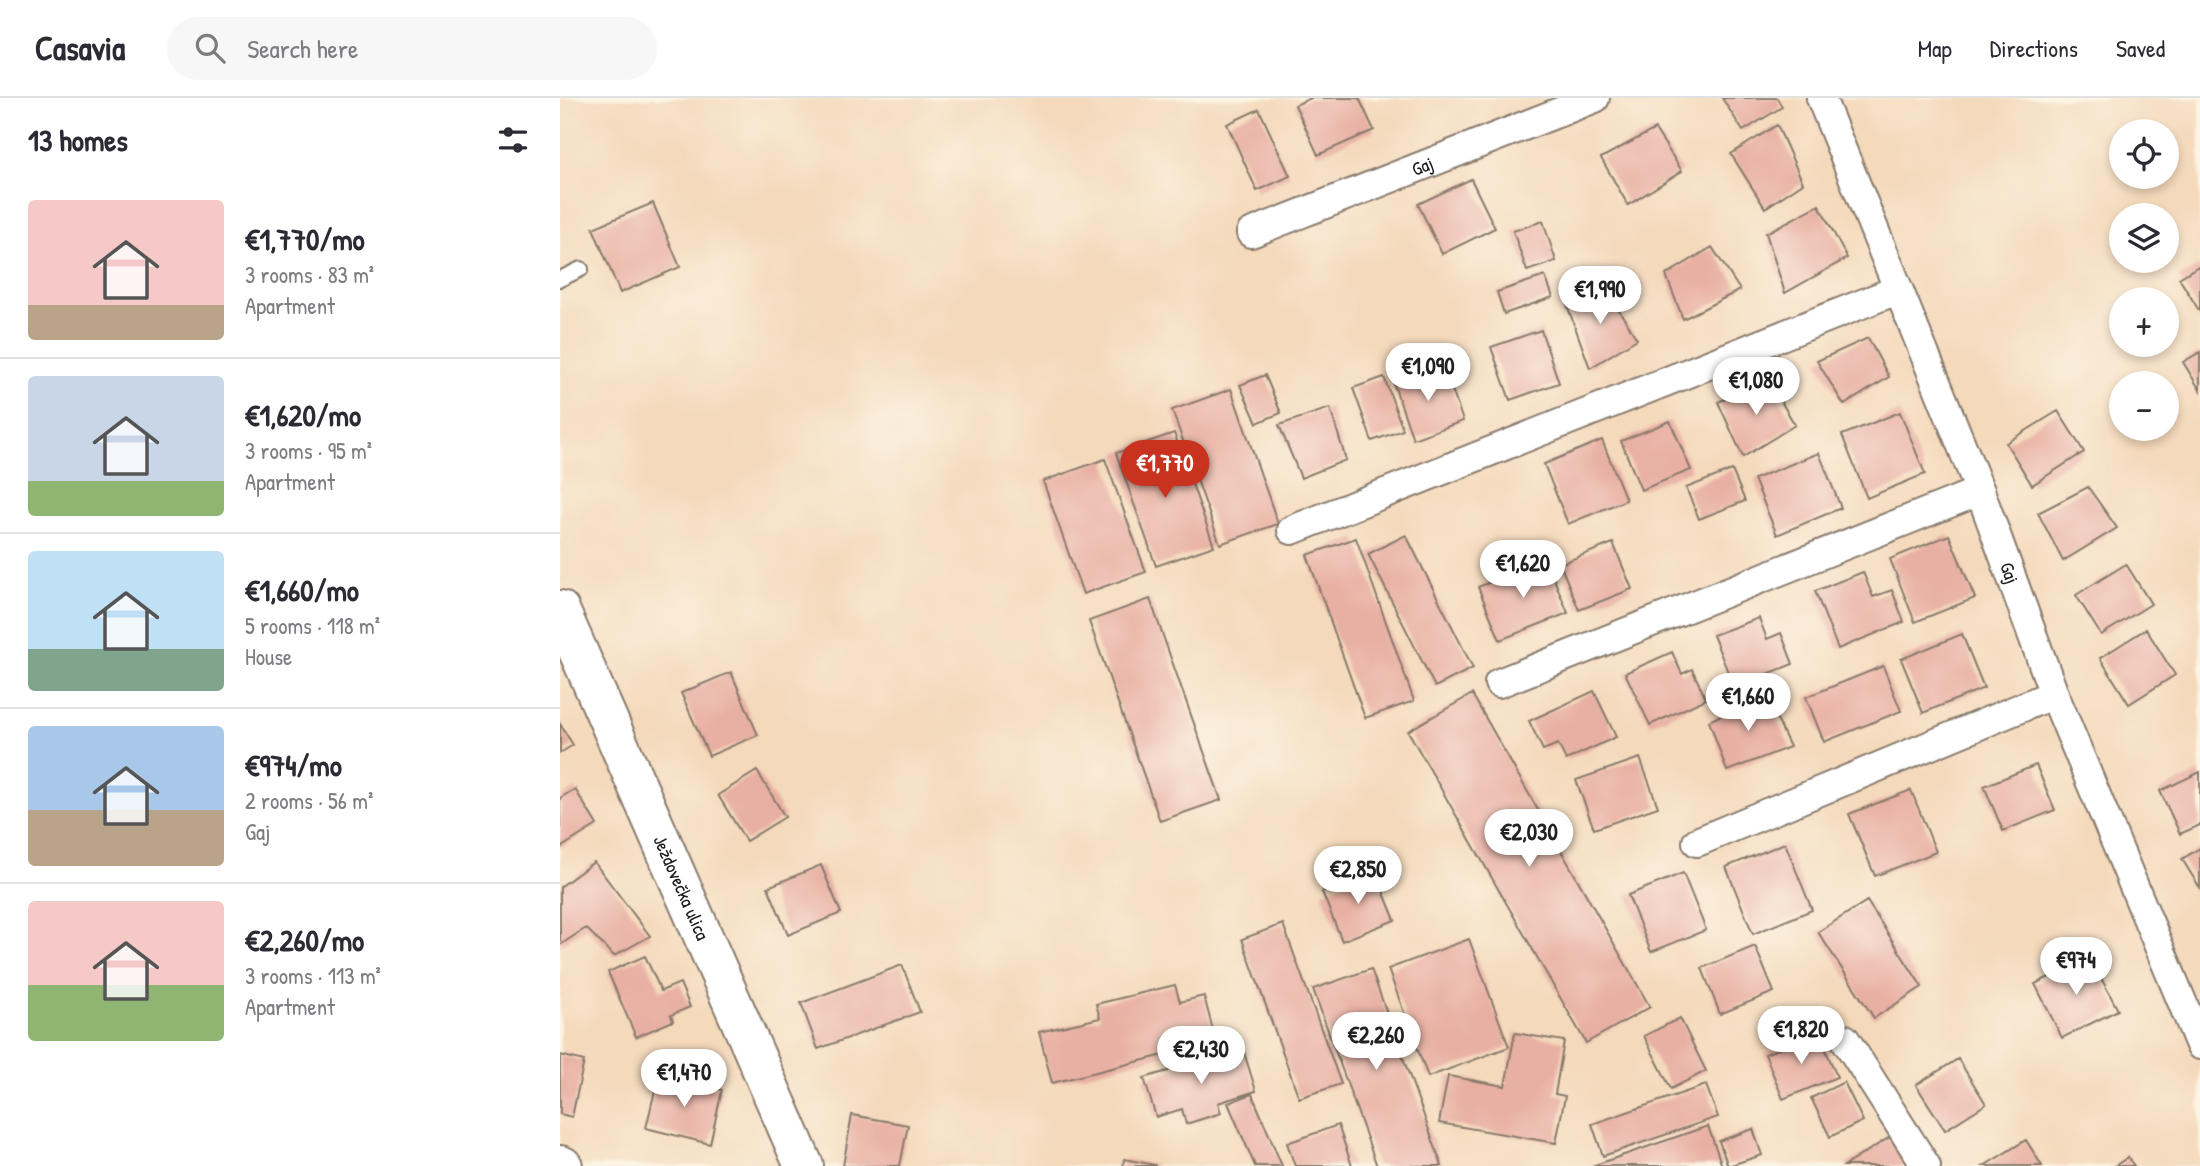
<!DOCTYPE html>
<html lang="en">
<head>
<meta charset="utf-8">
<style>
	body { margin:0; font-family:"Patrick Hand",sans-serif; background:#f7f7f7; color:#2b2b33; height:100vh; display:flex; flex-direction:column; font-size:26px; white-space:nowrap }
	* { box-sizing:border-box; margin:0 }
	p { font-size:23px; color:#7c7c81 }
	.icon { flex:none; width:38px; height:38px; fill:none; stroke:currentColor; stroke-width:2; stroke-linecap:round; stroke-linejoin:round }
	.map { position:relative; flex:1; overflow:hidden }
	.side { display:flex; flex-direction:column; background:#fff; width:560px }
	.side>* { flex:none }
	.buttons { position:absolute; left:1549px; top:21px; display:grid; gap:14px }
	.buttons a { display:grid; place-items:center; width:70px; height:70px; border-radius:50%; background:#fff; box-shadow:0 4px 10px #0003; font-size:35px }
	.price { position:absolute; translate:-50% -60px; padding:0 16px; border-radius:24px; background:#fff; color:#222; font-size:23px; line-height:46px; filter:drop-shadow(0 2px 4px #0008) }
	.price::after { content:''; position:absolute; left:50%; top:42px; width:21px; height:16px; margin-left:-10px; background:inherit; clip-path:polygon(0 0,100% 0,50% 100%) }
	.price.current { background:#c8321e; color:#fff }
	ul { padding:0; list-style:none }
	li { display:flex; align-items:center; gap:21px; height:175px; padding:0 28px }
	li+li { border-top:2px solid #e1e1e2 }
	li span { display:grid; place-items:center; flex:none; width:196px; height:140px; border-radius:7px; color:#555 }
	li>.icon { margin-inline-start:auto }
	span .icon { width:84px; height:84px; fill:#fffc; stroke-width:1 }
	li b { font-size:30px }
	h2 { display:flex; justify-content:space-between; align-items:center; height:84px; padding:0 28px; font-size:30px }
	header { display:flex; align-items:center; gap:42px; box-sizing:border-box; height:98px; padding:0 35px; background:#fff; border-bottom:2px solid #e1e1e2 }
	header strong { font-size:33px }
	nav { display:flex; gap:38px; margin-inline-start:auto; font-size:24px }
	.search { width:490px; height:63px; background:#f7f7f7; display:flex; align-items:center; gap:18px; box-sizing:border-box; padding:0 24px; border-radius:38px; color:#7c7c81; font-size:26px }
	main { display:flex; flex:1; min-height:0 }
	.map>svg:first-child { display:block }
	.building { fill:#e8afa3 }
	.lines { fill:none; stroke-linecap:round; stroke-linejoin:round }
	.lane-casing { stroke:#887a6c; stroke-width:18 }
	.street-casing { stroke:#887a6c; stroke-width:32 }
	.secondary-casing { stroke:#887a6c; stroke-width:42 }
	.primary-casing { stroke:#887a6c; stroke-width:42 }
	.lane { stroke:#fff; stroke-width:14 }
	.street { stroke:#fff; stroke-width:28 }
	.secondary { stroke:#fff; stroke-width:38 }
	.primary { stroke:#fff; stroke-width:38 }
	.labels { text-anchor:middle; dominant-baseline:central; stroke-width:7; stroke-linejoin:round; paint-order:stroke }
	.street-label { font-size:19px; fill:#1c1c1c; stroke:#fcf5e5 }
</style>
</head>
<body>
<header>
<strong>Casavia</strong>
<div class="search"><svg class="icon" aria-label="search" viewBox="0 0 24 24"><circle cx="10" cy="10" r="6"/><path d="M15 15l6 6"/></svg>Search here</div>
<nav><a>Map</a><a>Directions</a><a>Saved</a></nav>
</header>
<main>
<section class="side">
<h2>13 homes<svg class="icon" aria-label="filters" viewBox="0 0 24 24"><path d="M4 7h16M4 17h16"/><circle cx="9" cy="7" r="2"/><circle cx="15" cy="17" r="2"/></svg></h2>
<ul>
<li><span style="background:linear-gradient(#f6c9c9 75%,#b9a48a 0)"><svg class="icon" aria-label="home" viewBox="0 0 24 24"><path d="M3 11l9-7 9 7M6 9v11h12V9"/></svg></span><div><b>€1,770/mo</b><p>3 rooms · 83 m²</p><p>Apartment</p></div></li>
<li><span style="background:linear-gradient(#c9d6e8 75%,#8fb573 0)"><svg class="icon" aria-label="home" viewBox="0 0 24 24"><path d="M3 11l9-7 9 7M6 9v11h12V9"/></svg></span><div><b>€1,620/mo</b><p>3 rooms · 95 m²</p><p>Apartment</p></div></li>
<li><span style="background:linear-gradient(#bfe0f5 70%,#7fa58c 0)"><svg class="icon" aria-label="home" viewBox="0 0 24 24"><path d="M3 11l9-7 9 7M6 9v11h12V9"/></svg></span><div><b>€1,660/mo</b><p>5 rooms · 118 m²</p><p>House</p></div></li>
<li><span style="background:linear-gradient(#a9c7e8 60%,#b9a48a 0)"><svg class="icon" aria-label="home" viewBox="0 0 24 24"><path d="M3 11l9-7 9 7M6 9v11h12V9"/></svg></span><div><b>€974/mo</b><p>2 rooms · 56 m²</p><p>Gaj</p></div></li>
<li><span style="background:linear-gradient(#f6c9c9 60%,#8fb573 0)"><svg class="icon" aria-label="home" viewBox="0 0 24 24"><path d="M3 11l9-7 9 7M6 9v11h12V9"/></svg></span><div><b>€2,260/mo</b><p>3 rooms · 113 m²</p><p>Apartment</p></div></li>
</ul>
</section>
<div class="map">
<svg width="1640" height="1068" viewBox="0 0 1640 1068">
	<rect width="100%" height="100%" fill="#fcf5e5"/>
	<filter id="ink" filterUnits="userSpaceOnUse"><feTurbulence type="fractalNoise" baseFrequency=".0143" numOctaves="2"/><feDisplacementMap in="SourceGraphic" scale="14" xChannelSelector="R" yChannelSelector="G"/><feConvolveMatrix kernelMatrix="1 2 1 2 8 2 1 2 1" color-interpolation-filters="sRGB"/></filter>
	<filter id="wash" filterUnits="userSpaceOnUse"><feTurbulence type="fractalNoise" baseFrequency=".00686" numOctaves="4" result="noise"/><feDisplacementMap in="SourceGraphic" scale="28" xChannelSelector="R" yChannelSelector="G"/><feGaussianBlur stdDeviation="1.57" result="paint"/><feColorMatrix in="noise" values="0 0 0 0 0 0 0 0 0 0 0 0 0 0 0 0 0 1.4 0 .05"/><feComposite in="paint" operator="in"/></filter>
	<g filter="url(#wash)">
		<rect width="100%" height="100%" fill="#f4d9bb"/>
		<g id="blocks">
			<path class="building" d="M751,0H799L814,32L758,57L735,7Z
				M1162,0H1217L1222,9L1183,33Z
				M699,11L730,78L697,93L667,26Z
				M1217,27L1243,85L1205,110L1171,56Z
				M1095,31L1122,73L1068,107L1041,60Z
				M911,81L935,130L882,156L858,106Z
				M93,105L120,169L60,195L33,130Z
				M1259,107L1287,160L1225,195L1206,135Z
				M983,123L996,163L967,173L953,133Z
				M1152,149L1180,192L1123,221L1106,177Z
				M1640,167V214L1619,180Z
				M985,178L993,199L944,216L937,194Z
				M1043,187L1077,241L1030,270L1007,207Z
				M981,232L999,285L950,302L931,249Z
				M1308,240L1329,279L1284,307L1257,263Z
				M1640,254V292L1623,264Z
				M884,269L903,323L853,341L834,287Z
				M705,277L721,315L697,325L680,287Z
				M824,279L843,332L812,343L793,290Z
				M1209,283L1235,327L1183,359L1158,304Z
				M671,291L718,426L660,446L612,312Z
				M770,310L786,362L741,380L719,327Z
				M1498,313L1524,354L1472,387L1446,345Z
				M1340,314L1365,376L1307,400L1282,337Z
				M1110,323L1131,372L1081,392L1061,343Z
				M614,335L654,448L596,468L556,355Z
				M1042,342L1066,402L1008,426L984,366Z
				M1259,355L1281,410L1217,437L1194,381Z
				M545,361L586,474L523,496L483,383Z
				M1172,372L1185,403L1139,421L1126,390Z
				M1528,389L1557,430L1503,463L1478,415Z
				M846,437L913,570L875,589L808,456Z
				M1389,437L1415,500L1355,524L1330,461Z
				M796,440L854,603L805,620L747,457Z
				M1053,445L1072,491L1019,512L1000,466Z
				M986,462L1008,515L940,542L918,489Z
				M1566,466L1591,506L1541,537L1516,497Z
				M1303,474L1313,499L1332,492L1344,524L1278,551L1255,493Z
				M590,501L661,702L600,723L529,523Z
				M1199,520L1207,541L1221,535L1233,566L1174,589L1153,537Z
				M1586,531L1615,577L1569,606L1540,560Z
				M1402,536L1424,590L1363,615L1341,561Z
				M1112,554L1122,576L1132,571L1146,601L1090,627L1065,575Z
				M1323,568L1341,613L1264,644L1246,599Z
				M171,574L198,637L149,658L121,595Z
				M1034,593L1056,639L1006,662L998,646L983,652L969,623Z
				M912,596L1090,909L1026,945L848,633Z
				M1205,596L1230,649L1167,673L1149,623Z
				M0,626L13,647L0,655Z
				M1080,660L1098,709L1034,731L1016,682Z
				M1476,667L1495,712L1443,733L1424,688Z
				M197,673L225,719L186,743L158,697Z
				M1640,674V727L1620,736L1600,693Z
				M15,691L37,727L0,750V700Z
				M1351,692L1376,754L1315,778L1289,716Z
				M1225,745L1252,812L1193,836L1166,769Z
				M1640,750V790L1622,761Z
				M34,764L90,838L54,858L26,830L0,847V789Z
				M261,767L281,815L228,837L208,789Z
				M815,773L835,822L782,843L762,794Z
				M1123,775L1146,832L1091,854L1068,797Z
				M1307,803L1362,889L1314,920L1258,834Z
				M723,826L781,986L739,1000L682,841Z
				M909,841L949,949L868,979L828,871Z
				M1195,848L1214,894L1160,916L1142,870Z
				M85,858L101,893L120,885L130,909L111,917L113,923L76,939L48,874Z
				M1530,859L1558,912L1502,940L1475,886Z
				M342,867L360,914L258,951L241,905Z
				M811,871L882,1068H817L753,891Z
				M615,887L620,904L644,898L656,944L492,985L479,934L540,920L536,906Z
				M1120,920L1146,973L1111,991L1084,938Z
				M955,935L1004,943L995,996L1005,998L996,1045L879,1025L888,978L945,988Z
				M1259,935L1277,979L1223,1001L1205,956Z
				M683,951L696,993L658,1005L661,1015L626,1026L622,1011L596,1019L584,980Z
				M0,957L24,963L12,1019L0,1016Z
				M1398,961L1426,1006L1385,1032L1356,987Z
				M99,976L162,992L150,1046L86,1030Z
				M1284,984L1303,1023L1270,1039L1251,1000Z
				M1146,987L1158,1019L1043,1058L1032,1026Z
				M692,996L722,1068H695L668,1005Z
				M292,1017L348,1027L340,1068H283Z
				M778,1027L792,1068H735L727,1045Z
				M1148,1028L1162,1068H1032Z
				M1193,1031L1202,1057L1168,1068L1159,1043Z
				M1330,1039L1348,1068H1284Z
				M1466,1042L1482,1068H1424Z
				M1568,1059L1574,1068H1555Z
				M564,1061L595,1067V1068H563Z"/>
		</g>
	</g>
	<g filter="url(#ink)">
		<use href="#blocks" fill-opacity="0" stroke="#887a6c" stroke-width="2"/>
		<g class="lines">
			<defs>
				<path id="lane" d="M0,181L21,171"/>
				<g id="street">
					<path id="s1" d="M1261,0L1420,393L1494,596L1640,947"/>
					<path id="s2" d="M691,135L1035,0"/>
					<path d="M732,432L1337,192"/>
					<path d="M939,585L1420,393"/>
					<path d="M1137,744L1494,596"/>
					<path d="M1285,941L1366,1068"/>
				</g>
				<g id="secondary">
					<path id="s3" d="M0,512L244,1068"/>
				</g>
				<path id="primary" d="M0,1067L3,1068"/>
			</defs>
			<use href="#lane" class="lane-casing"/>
			<use href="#street" class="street-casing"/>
			<use href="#secondary" class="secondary-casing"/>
			<use href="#primary" class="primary-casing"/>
			<use href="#lane" class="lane"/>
			<use href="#street" class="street"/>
			<use href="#secondary" class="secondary"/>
			<use href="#primary" class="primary"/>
		</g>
	</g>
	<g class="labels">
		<g class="street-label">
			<text stroke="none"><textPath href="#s2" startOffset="184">Gaj</textPath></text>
			<text stroke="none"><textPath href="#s1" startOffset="511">Gaj</textPath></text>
			<text stroke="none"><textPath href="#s3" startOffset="303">Ježdovečka ulica</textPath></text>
		</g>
	</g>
</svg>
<div class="buttons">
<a><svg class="icon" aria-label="locate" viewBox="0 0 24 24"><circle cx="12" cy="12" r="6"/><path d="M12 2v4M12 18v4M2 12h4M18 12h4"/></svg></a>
<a><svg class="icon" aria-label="layers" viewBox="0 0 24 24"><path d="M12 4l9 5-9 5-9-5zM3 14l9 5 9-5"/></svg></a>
<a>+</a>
<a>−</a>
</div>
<b class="price" style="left:1040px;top:228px">€1,990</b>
<b class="price" style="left:868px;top:305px">€1,090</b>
<b class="price" style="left:1196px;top:319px">€1,080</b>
<b class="price current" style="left:605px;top:402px">€1,770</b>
<b class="price" style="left:963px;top:502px">€1,620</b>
<b class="price" style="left:1188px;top:635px">€1,660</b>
<b class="price" style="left:969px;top:771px">€2,030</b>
<b class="price" style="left:798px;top:808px">€2,850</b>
<b class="price" style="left:1516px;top:899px">€974</b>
<b class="price" style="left:1241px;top:968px">€1,820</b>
<b class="price" style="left:816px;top:974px">€2,260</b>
<b class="price" style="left:641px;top:988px">€2,430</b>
<b class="price" style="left:124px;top:1011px">€1,470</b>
</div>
</main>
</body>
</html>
